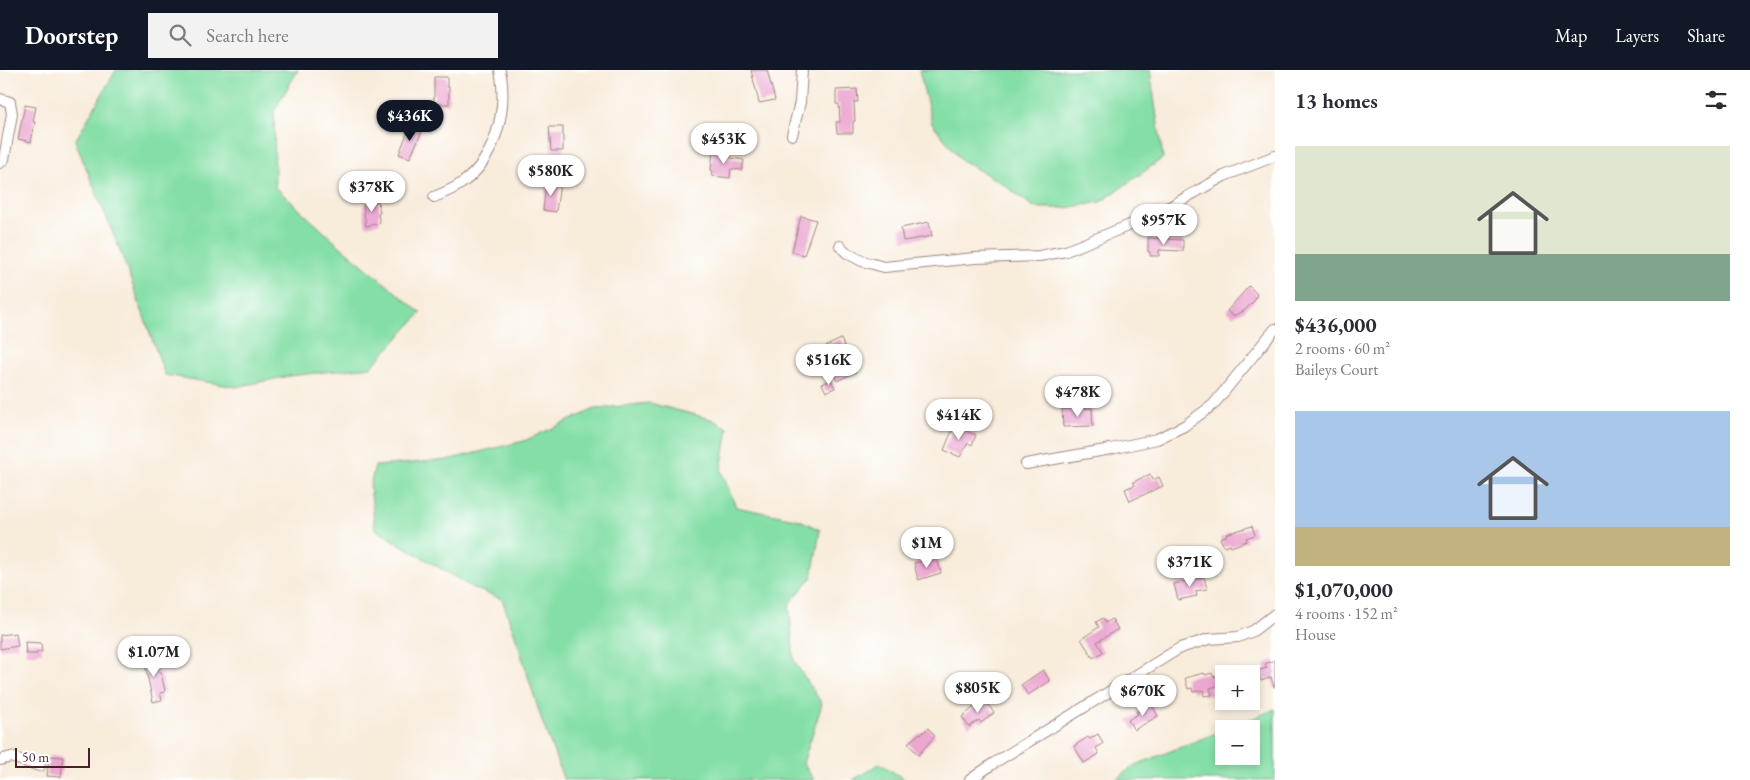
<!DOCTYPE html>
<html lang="en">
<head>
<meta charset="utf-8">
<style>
	body { margin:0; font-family:"EB Garamond",serif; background:#f2f2f3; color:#2b2b33; height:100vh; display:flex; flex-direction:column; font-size:19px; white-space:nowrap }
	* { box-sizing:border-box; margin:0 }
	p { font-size:16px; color:#7c7c81 }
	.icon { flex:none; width:28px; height:28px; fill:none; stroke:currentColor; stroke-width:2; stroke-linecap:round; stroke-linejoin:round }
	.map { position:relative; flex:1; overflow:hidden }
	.panel { display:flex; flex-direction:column; background:#fff; width:475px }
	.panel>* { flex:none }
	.fabs { position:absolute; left:1215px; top:595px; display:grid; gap:10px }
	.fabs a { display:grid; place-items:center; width:45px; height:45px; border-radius:0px; background:#fff; box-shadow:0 2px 8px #0003; font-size:25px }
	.scale { position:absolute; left:15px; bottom:12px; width:75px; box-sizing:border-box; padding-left:5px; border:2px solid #4a1f2b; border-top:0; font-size:14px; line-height:18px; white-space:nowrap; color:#4a1f2b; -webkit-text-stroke:4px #fff; paint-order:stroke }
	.price { position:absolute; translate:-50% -42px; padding:0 11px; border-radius:18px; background:#fff; color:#222; font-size:16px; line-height:32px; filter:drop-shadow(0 1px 2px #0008) }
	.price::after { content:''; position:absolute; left:50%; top:30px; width:15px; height:11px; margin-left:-8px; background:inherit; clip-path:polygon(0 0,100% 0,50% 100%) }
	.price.current { background:#111827; color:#fff }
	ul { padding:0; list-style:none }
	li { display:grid; align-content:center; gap:10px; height:265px; padding:0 20px }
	li span { display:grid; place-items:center; height:155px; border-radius:0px; color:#555 }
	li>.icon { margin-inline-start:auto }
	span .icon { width:90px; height:90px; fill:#fffc; stroke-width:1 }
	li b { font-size:21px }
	h2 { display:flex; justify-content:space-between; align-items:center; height:60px; padding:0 20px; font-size:21px }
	header { display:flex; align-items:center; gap:30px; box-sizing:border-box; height:70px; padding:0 25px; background:#111827; color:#fff }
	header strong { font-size:24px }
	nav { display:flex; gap:28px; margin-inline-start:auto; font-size:18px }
	.search { width:350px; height:45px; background:#f2f2f3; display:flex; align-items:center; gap:12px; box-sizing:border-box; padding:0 18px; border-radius:0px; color:#7c7c81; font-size:19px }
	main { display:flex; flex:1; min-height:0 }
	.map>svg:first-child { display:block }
	.green { fill:#84dfa6; stroke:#677f68 }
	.building { fill:#eca7d1 }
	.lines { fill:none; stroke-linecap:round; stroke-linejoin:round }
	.minor-casing { stroke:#a18683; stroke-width:12 }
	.minor { stroke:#fff; stroke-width:10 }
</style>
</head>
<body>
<header>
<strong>Doorstep</strong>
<div class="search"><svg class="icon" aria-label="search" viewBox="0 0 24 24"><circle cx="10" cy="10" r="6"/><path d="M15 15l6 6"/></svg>Search here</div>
<nav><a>Map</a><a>Layers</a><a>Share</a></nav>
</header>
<main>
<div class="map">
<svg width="1275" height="710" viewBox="0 0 1275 710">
	<rect width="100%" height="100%" fill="#fff"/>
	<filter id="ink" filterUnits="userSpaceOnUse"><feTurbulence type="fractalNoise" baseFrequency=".02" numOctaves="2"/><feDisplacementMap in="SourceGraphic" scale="10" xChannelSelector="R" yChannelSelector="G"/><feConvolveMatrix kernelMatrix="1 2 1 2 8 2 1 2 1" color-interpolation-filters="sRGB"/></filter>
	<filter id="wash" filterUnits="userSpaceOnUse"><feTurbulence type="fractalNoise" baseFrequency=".0096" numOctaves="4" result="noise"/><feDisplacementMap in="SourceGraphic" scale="20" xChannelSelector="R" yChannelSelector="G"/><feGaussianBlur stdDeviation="1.12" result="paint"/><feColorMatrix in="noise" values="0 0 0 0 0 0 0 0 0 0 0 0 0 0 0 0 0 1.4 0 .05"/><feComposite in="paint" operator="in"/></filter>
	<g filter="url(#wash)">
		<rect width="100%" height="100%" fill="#f8ecdb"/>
		<path class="green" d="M116,0H298L274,41L275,117L336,173L421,243L371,297L289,306L236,317L165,305L120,180L75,71Z
			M919,0H1150L1163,88L1101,132L1066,138H1035L1000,112L961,90L932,53Z
			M649,333L711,349L728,358L721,401L736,437L800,450L820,460L812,507L789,534L794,591L822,634L803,693L814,710H564L542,651L515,565L502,529L473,518L375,459L370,416L375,396L447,390L524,371L595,339Z
			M1275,639V710H1116L1133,696L1224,660V686H1251V659H1227Z
			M880,693L905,710H853Z"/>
		<g id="blocks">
			<path class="building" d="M751,0H767L775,30L759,33Z
				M434,7H447V17H449V34H434Z
				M857,19L858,32H854L855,51L853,52V63H837L836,52H840L839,34H836V20Z
				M25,35L36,37L33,52H35L31,72L18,69Z
				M410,56L422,61L410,88L399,84Z
				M549,57H563V81H551Z
				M713,80L725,82L724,87L744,90L742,100L731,99L730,108L712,106L713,101L711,100Z
				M546,112L560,114L556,142L543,140Z
				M378,131L380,143L378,144L380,153L366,156L363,135Z
				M801,146L816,150L804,185L792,181Z
				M929,152L932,166L903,171L901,158Z
				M1148,168L1183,170V181L1159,180V186H1150V182H1148Z
				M1249,216L1257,224L1255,230L1244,241L1233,246L1227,241Z
				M841,269L856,302L837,311L826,288L831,286L826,276Z
				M831,310L835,318L826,322L822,314Z
				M1092,338L1093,356L1063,357L1062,339Z
				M954,356L976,365L972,375L968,373L960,387L944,380Z
				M1150,404L1153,410L1159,407L1163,416L1130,431L1125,419L1135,415L1133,412Z
				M1252,456L1255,465L1246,468L1247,471L1231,477L1230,475L1224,477L1220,468L1226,466V464Z
				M937,488L941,503L918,510L914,493Z
				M1204,507L1207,519L1196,521L1197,526L1178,530L1174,514Z
				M1103,548L1106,553L1112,549L1118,559L1097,572L1103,582L1093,588L1081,569L1099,557L1096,552Z
				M16,563L18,576L0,579V565Z
				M25,572L41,573L42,582H37V584H26Z
				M151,584L152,586L154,585L159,603L161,602L165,622L160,623L162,630L153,632L143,586Z
				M1275,590V617H1274L1271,607L1261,611L1257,601L1267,598L1265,594Z
				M1043,600L1050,611L1028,625L1021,615Z
				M1204,603L1205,605L1212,603L1213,607L1219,605L1221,615L1210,618L1212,625L1204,626L1203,620L1193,622L1192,618L1188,619L1185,608Z
				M984,629L994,643L981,653L979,650L969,657L962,647Z
				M1151,634L1158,646L1134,660L1128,650L1138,644L1136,642Z
				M928,658L935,666L918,685L908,673L920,663L921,664Z
				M1098,664L1103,674L1096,678L1099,684L1084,693L1074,676L1088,667L1090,669Z
				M49,686L63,687L61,707L47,706Z"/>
		</g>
	</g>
	<g filter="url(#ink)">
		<use href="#blocks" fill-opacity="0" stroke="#a18683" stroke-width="1"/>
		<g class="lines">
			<defs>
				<path id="minor" d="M0,29L10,32L12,44L4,89L0,93
					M792,65L800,32L802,0
					M434,127C444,123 454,119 462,113C496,89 508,39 500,0
					M840,176L847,183L862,191L884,197L975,188L1039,186L1066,181L1157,144L1224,106L1275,86
					M1026,394L1111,379L1157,369L1184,356L1213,335L1275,259
					M0,690L11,687L40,696
					M970,710L994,693L1180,578L1209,569L1238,567L1253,561L1275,544"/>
			</defs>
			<use href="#minor" class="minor-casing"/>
			<use href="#minor" class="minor"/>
		</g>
	</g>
</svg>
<div class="fabs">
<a>+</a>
<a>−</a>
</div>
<div class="scale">50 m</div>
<b class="price current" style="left:410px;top:72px">$436K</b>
<b class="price" style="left:724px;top:95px">$453K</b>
<b class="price" style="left:551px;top:127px">$580K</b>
<b class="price" style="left:372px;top:143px">$378K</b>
<b class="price" style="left:1164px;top:176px">$957K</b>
<b class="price" style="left:829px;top:316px">$516K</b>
<b class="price" style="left:1078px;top:348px">$478K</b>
<b class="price" style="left:959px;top:371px">$414K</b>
<b class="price" style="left:927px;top:499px">$1M</b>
<b class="price" style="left:1190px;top:518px">$371K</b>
<b class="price" style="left:154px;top:608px">$1.07M</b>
<b class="price" style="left:978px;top:644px">$805K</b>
<b class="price" style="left:1143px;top:647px">$670K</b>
</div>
<section class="panel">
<h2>13 homes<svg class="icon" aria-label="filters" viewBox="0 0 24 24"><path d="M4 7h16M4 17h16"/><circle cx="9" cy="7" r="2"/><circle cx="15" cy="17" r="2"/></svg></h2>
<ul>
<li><span style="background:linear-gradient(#dfe7d0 70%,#7fa58c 0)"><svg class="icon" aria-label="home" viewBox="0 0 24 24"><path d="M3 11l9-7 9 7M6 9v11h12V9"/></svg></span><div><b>$436,000</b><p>2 rooms · 60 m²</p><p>Baileys Court</p></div></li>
<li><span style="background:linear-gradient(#a9c7e8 75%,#c2b280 0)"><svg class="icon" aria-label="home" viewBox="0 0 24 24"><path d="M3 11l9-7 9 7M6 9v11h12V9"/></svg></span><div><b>$1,070,000</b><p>4 rooms · 152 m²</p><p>House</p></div></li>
</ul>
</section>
</main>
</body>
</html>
